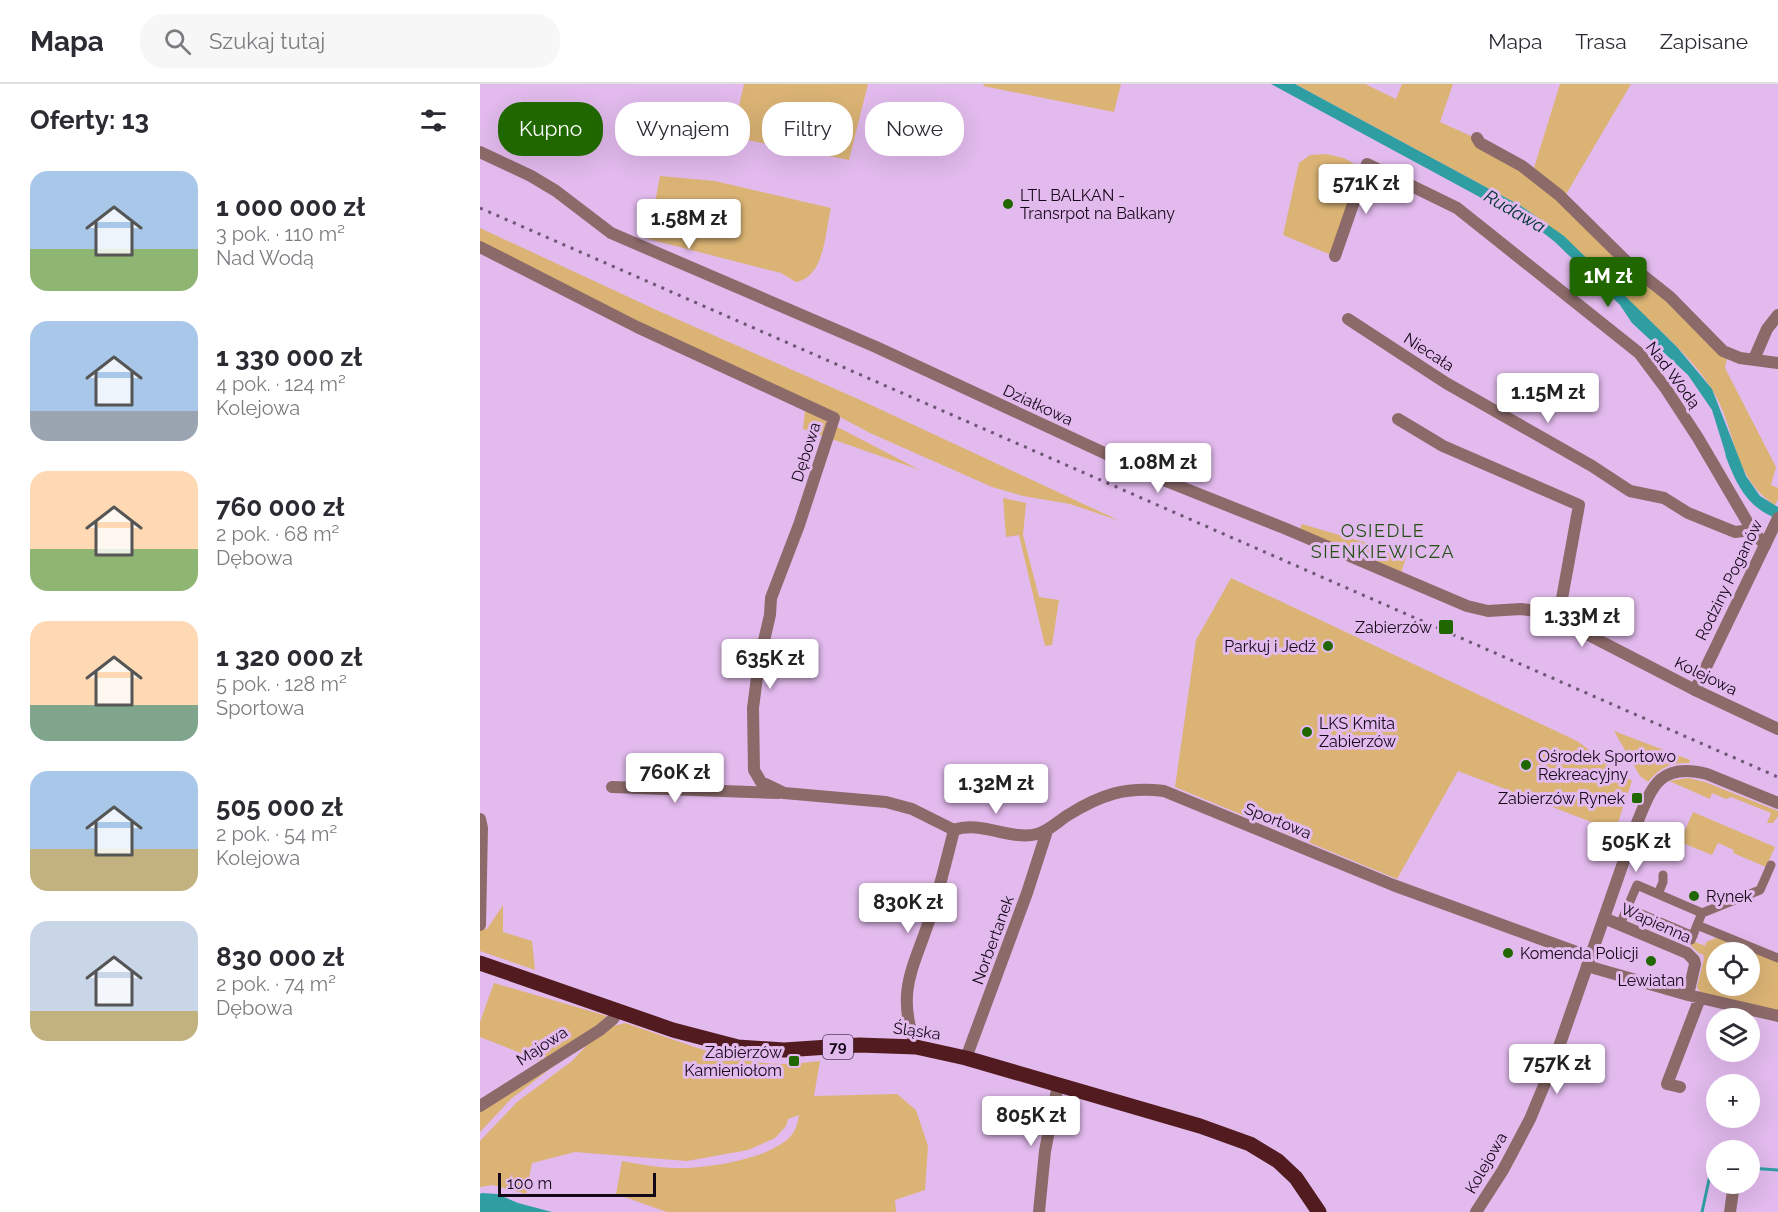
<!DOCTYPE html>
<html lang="pl">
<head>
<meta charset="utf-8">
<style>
	body { margin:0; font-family:Raleway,sans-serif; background:#f7f7f7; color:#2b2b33; height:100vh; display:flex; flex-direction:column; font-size:22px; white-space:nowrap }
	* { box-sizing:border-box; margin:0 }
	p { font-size:20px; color:#7c7c81 }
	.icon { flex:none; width:33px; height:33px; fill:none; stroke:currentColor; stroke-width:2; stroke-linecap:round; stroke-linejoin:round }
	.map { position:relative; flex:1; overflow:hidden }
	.panel { display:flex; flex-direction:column; background:#fff; width:480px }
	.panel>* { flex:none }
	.banner { position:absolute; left:18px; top:18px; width:570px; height:54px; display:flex; gap:12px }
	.fabs { position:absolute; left:1226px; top:858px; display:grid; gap:12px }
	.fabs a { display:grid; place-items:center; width:54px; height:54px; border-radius:50%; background:#fff; box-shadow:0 6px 24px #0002; font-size:30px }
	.scale { position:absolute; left:18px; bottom:15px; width:158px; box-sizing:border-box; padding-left:6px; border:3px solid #140718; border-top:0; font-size:16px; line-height:21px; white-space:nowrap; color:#140718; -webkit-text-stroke:4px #e2baed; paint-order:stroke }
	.price { position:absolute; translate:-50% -51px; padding:0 14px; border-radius:6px; background:#fff; color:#222; font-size:20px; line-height:39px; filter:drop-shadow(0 2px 3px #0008) }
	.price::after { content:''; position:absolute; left:50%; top:36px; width:18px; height:14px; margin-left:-9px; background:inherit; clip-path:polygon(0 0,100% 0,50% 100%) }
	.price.current { background:#216700; color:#fff }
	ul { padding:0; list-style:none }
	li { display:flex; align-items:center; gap:18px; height:150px; padding:0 30px }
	li span { display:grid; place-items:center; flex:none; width:168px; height:120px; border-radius:18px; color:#555 }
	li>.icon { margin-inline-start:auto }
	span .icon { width:72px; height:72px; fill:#fffc; stroke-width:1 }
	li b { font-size:26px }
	h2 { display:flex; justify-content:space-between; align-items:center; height:72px; padding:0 30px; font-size:26px }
	.pill { padding:0 21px; border-radius:24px; background:#fff; box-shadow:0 6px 24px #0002; font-size:21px; line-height:54px }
	.pill.current { background:#216700; color:#fff }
	header { display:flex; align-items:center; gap:36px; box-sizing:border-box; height:84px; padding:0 30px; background:#fff; border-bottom:2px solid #e1e1e2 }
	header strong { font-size:28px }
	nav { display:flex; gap:33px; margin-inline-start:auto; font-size:21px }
	.search { width:420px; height:54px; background:#f7f7f7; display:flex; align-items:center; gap:15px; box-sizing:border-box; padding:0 21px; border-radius:24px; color:#7c7c81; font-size:22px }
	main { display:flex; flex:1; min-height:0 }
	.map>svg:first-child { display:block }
	.green { fill:#dbb475; fill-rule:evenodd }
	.water { fill:#2e9ea3 }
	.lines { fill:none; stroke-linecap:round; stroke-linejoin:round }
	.stream { stroke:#2e9ea3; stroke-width:3 }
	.pedestrian { stroke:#8c6a6a; stroke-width:9 }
	.minor { stroke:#8c6a6a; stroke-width:12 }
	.tertiary { stroke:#8c6a6a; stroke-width:12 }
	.primary { stroke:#521b1f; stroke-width:15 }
	.rail { stroke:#6e5676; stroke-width:3; stroke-dasharray:3 6; stroke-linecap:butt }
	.poi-dot { fill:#216700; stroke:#e2baed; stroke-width:2 }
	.labels { text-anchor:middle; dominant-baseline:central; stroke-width:6; stroke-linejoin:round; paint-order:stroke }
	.shield { fill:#e2baed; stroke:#523d58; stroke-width:1.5 }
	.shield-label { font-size:15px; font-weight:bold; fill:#140718 }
	.poi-label { font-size:16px; fill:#140718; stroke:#e2baed; text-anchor:start }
	.street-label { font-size:16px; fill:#140718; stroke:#e2baed }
	.water-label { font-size:18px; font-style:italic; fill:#003436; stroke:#e2baed }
	.neighbourhood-label { font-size:18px; letter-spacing:1.5px; fill:#255117; stroke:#e2baed }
</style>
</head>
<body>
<header>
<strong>Mapa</strong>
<div class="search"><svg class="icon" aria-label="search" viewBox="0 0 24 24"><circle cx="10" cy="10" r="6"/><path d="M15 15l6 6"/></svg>Szukaj tutaj</div>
<nav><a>Mapa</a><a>Trasa</a><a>Zapisane</a></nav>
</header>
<main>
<section class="panel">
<h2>Oferty: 13<svg class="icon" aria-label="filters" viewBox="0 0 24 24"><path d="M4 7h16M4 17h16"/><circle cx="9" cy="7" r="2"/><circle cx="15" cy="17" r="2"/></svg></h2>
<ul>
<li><span style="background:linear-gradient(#a9c7e8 65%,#8fb573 0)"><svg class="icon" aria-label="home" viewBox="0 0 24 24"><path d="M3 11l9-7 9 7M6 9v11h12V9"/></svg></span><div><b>1 000 000 zł</b><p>3 pok. · 110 m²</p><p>Nad Wodą</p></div></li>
<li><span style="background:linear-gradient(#a9c7e8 75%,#9aa5b1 0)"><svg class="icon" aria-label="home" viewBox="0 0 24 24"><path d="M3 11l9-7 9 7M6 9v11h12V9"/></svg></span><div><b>1 330 000 zł</b><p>4 pok. · 124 m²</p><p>Kolejowa</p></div></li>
<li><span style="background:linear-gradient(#ffd9b3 65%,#8fb573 0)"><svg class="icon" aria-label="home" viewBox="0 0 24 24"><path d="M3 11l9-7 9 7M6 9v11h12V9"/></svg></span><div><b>760 000 zł</b><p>2 pok. · 68 m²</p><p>Dębowa</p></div></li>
<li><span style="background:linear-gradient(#ffd9b3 70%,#7fa58c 0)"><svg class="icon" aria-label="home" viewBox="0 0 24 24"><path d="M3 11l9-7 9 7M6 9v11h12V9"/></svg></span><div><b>1 320 000 zł</b><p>5 pok. · 128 m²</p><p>Sportowa</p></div></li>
<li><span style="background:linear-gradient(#a9c7e8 65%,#c2b280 0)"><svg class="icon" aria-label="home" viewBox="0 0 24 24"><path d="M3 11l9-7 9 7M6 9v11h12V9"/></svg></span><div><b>505 000 zł</b><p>2 pok. · 54 m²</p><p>Kolejowa</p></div></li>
<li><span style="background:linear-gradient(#c9d6e8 75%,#c2b280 0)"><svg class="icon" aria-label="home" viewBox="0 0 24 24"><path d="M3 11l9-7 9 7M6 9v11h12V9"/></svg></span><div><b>830 000 zł</b><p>2 pok. · 74 m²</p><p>Dębowa</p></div></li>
</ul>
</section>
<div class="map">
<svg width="1298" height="1128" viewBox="0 0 1298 1128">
	<rect width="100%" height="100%" fill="#e2baed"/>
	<path class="green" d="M264,0H388L369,76L252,53Z
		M504,0H641L634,28L503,2Z
		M815,0H885L916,15L922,0H973L960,38L993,53L1045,88L1183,210L1247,274L1245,284L1296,383L1291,401L1298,404V415L1295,421C1251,392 1257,346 1233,307C1212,273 1179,246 1151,219C1116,185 1082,149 1041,122Z
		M1080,0H1151L1085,112L1053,87Z
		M846,70L864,74L881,84L851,171L803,151L819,79L830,71Z
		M180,92L235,97L351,124C345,148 345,193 316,198L301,189L168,155Z
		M0,144L181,228L378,315L640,437L590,420L543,412L512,403L390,349L328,316L193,256L0,163Z
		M325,326L440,386L323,345Z
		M523,414L546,419L543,451L559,513L579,516L572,561L565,562L539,451L526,453Z
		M822,440L927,471L921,489L819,447Z
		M751,494L1097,657L1152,697L1135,747L978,687L917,795L695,703L716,556Z
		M1134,647L1210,676L1209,679C1191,678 1179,684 1168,698L1160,692Z
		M1208,694L1225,698L1298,727V732L1293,739H1287L1291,729L1251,713L1246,715L1232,709L1230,715L1189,697Z
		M1213,728L1295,763L1286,783L1253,769L1254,766L1238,759L1232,771L1200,758Z
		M23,821V848L52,857L55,886L0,867V844L7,845Z
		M1155,833L1209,855L1207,861L1153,838Z
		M1239,853L1298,877V927L1220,908L1217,903L1224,875L1223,870H1220L1211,862L1213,857L1225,862L1226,858ZM1236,868H1269V902H1236Z
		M14,899L127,932L114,944L61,977L0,953V938Z
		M145,939C194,955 251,980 303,980C315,980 328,978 340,977L334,1012L417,1010L436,1026L448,1062L445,1106L415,1116L416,1128H187L136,1110L142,1077C158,1080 175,1083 192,1084C224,1085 284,1076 308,1055C315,1049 318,1039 319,1031L308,1035L306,1042L295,1054L268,1066L207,1077L95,1068L52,1079L46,1110L13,1101L0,1103V1057L37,1018L92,977L108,960L126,944Z
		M93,967L31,1015L0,1048V1027Z"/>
	<path class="water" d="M791,0H815L1041,122L1084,152L1197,263L1232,305L1266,392L1280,412L1298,423V435C1268,424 1257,402 1246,373L1245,368L1232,326L1208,291L1152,239L1140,221L1075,158L1061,147L1031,130Z
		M2,1109L17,1110L38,1119L72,1128H0V1110Z"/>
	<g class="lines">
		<path class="stream" d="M1269,1084L1298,1086
			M1222,1128L1232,1082H1236"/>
		<path class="pedestrian" d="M1178,810L1183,798V791
			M1147,824L1213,852
			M1222,829L1280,806L1291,781
			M1142,836L1157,801L1222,829L1211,856
			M1217,841L1298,874"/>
		<path class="minor" d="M997,54L1000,59L1042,82L1079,111L1151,182L1190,213L1243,267L1260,274L1298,279
			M0,68L51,92L76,107L131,149L396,263L676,393L804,444L987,522L1008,527L1041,525L1064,528L1215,606
			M0,163L157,243L354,334L319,441L291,514L290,531L279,578L273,624L274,686L281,698L304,709L406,718L432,725L474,746
			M855,172L887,80L977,124L1159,269L1186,305L1218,354L1272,446L1285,461
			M868,235L966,299L1112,382L1150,407L1184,414L1208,429L1255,448L1272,446
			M1274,275L1287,245L1298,231
			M918,335L963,362L1099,421L1081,520L1077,533
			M132,703L298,709
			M0,735L2,744L0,841
			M474,746C501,736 530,757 557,750C569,747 577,738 588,731C620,711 646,702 684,707L913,801L1110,873
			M1124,834L1207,869L1214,876L1215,880L1208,911
			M1107,882L1208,911L1298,932
			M436,963C415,906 434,884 451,831C460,803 467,774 474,746
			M486,974L547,809L567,747
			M1200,1003L1187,1000L1220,914
			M0,1022L120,946L133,935L138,927
			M559,1128L565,1067L578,1001
			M1250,1128L1254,1100"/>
		<path class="tertiary" d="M1298,434L1215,606L1298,645
			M996,1128L1023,1086L1050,1035L1073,980L1157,739C1172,702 1180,678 1227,690L1298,719"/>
		<path class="primary" d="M0,879L193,946L258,963L304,966L379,961L436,963L486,974L720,1042L770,1060L798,1077L816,1094L839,1128"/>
		<path class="rail" d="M0,124L1298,693"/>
	</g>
	<g class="poi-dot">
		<circle cx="528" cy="120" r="6"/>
		<rect x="958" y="535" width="16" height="16" rx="3"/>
		<circle cx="848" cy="562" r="6"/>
		<circle cx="827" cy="648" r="6"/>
		<circle cx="1046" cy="681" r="6"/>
		<rect x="1151" y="708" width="12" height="12" rx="3"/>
		<circle cx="1214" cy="812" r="6"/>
		<circle cx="1028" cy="869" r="6"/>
		<circle cx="1171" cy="877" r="6"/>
		<rect x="308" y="971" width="12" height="12" rx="3"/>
	</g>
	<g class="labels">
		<rect class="shield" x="343" y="951" width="30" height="24" rx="4.5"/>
		<g class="shield-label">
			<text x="358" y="963">79</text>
		</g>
		<g class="poi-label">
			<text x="540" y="111">LTL BALKAN -<tspan x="540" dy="18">Transrpot na Balkany</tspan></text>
			<text x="952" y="543" text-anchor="end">Zabierzów</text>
			<text x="836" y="562" text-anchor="end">Parkuj i Jedź</text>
			<text x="839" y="639">LKS Kmita<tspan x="839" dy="18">Zabierzów</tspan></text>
			<text x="1058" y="672">Ośrodek Sportowo<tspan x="1058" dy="18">Rekreacyjny</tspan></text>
			<text x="1145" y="714" text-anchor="end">Zabierzów Rynek</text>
			<text x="1226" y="812">Rynek</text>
			<text x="1040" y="869">Komenda Policji</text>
			<text x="1171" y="896" text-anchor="middle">Lewiatan</text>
			<text x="302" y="968" text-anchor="end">Zabierzów<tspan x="302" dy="18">Kamieniołom</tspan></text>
		</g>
		<g class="street-label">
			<text transform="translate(949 268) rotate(33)">Niecała</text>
			<text transform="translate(1193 291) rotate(53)">Nad Wodą</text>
			<text transform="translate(558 321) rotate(25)">Działkowa</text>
			<text transform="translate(326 368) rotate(-72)">Dębowa</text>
			<text transform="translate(1249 496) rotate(-64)">Rodziny Poganów</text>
			<text transform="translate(1226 592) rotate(26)">Kolejowa</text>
			<text transform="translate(798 737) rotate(22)">Sportowa</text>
			<text transform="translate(1176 839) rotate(24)">Wapienna</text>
			<text transform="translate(513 856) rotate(-70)">Norbertanek</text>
			<text transform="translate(437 947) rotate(8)">Śląska</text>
			<text transform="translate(62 962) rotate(-33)">Majowa</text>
			<text transform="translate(1006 1079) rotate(-60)">Kolejowa</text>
		</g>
		<g class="water-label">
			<text transform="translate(1035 127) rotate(30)">Rudawa</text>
		</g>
		<g class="neighbourhood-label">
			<text x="903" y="446">OSIEDLE<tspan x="903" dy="21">SIENKIEWICZA</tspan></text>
		</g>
	</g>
</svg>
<div class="fabs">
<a><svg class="icon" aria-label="locate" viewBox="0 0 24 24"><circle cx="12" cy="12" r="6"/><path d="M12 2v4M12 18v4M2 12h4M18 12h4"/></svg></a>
<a><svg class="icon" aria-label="layers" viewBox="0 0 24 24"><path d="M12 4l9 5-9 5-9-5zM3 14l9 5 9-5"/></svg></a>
<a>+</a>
<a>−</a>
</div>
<div class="scale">100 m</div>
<b class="price" style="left:886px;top:131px">571K zł</b>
<b class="price" style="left:209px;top:166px">1.58M zł</b>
<b class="price current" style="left:1128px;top:224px">1M zł</b>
<b class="price" style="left:1068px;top:340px">1.15M zł</b>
<b class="price" style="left:678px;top:410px">1.08M zł</b>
<b class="price" style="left:1102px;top:564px">1.33M zł</b>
<b class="price" style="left:290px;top:606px">635K zł</b>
<b class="price" style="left:195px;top:720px">760K zł</b>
<b class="price" style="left:516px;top:731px">1.32M zł</b>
<b class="price" style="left:1156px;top:789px">505K zł</b>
<b class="price" style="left:428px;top:850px">830K zł</b>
<b class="price" style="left:1077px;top:1011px">757K zł</b>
<b class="price" style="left:551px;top:1063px">805K zł</b>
<div class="banner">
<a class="pill current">Kupno</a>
<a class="pill">Wynajem</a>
<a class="pill">Filtry</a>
<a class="pill">Nowe</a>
</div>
</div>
</main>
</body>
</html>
